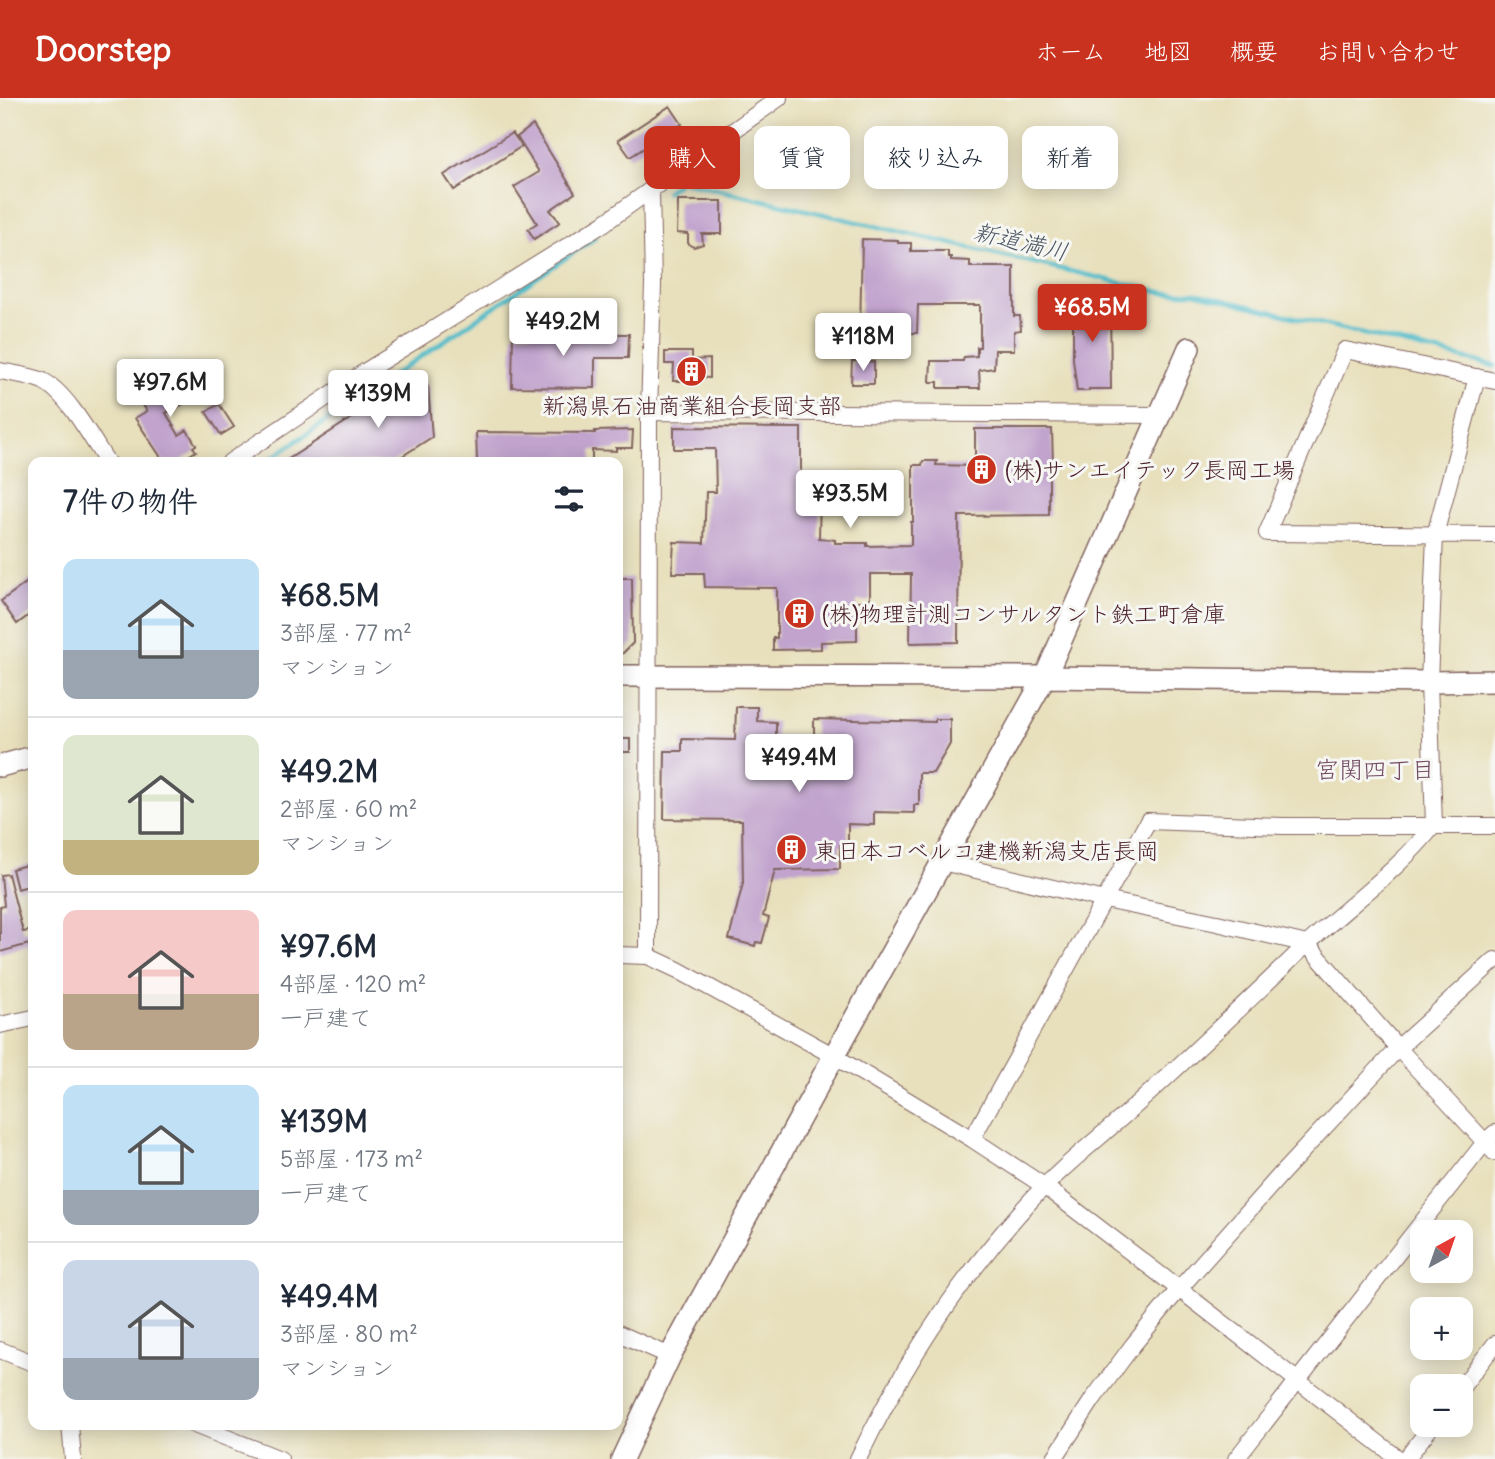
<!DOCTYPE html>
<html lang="ja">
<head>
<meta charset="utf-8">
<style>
	body { margin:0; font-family:Delius,"Klee One",sans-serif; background:#f2f2f3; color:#1f2937; height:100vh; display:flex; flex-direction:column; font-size:26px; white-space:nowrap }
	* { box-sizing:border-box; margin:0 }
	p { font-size:23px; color:#747a83 }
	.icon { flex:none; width:38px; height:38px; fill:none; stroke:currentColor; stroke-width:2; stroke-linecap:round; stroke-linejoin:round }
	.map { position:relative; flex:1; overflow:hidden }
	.drawer { position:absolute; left:28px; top:359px; width:595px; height:973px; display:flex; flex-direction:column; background:#fff; border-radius:14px; box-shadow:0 4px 18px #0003 }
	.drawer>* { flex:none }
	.hud { position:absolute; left:644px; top:28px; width:665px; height:63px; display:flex; gap:14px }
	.needle { width:46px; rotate:40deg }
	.tools { position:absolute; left:1410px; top:1122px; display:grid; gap:14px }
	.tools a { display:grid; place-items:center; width:63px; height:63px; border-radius:14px; background:#fff; box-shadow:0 4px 18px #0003; font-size:35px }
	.price { position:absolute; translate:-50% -60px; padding:0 16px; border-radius:7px; background:#fff; color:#222; font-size:23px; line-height:46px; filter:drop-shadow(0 2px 4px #0008) }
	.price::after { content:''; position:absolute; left:50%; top:42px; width:21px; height:16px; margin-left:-10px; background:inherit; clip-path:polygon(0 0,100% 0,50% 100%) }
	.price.current { background:#c8321e; color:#fff }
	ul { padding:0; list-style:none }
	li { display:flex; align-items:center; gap:21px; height:175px; padding:0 35px }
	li+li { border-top:2px solid #e0e1e3 }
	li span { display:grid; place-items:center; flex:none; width:196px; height:140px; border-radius:14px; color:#555 }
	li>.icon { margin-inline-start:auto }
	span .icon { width:84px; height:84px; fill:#fffc; stroke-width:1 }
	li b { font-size:30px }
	h2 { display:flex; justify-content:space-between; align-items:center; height:84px; padding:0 35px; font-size:30px }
	.chip { padding:0 24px; border-radius:14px; background:#fff; box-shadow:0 4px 18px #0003; font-size:24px; line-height:63px }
	.chip.current { background:#c8321e; color:#fff }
	header { display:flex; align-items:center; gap:42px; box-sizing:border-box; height:98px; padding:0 35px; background:#c8321e; color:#fff }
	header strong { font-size:33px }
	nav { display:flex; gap:38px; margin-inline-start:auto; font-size:24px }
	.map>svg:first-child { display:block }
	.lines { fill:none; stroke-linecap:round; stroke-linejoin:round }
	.stream { stroke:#4fbcca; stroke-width:4.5 }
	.building { fill:#c1a3cd }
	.minor-casing { stroke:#81635e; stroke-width:18 }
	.tertiary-casing { stroke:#81635e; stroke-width:24 }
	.minor { stroke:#fff; stroke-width:16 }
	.tertiary { stroke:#fff; stroke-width:21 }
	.labels { text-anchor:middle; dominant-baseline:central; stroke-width:6; stroke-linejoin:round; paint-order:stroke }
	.poi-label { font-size:23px; fill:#4a1f2b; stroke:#f6f6f2; text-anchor:start }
	.water-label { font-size:24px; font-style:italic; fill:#4c5663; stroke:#f6f6f2 }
	.neighbourhood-label { font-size:24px; fill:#744d64; stroke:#f6f6f2 }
</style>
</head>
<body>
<header>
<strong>Doorstep</strong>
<nav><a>ホーム</a><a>地図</a><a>概要</a><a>お問い合わせ</a></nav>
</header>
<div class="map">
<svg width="1495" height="1361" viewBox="0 0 1495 1361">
	<rect width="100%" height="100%" fill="#f6f6f2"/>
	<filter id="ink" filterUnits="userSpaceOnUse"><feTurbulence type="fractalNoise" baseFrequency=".0143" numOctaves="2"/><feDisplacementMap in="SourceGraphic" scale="14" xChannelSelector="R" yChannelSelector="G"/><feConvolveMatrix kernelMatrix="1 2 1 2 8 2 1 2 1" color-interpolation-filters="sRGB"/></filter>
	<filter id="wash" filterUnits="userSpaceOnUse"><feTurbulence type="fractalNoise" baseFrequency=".00686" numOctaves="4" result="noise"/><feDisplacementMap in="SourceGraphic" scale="28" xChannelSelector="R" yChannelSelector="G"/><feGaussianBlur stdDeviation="1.57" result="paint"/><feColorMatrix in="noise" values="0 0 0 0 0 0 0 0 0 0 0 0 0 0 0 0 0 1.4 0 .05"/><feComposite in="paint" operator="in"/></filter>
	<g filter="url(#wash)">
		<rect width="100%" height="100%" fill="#e8e0bc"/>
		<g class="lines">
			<path class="stream" d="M666,94L680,83L1165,195H1195L1495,268
				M266,364L595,140"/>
		</g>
		<g id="blocks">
			<path class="building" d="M670,8L682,26L630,59L618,42Z
				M533,27L575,95L550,112L560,124L534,141L528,131L537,125L514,89L539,74L517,39Z
				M512,35L522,48L454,92L444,77Z
				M678,103H722V136H702L703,146L694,149L691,148L688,145V136L677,135Z
				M862,141L898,142V145H911V153H948V159H951V162L970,163V169H1014V218H1020L1021,232L1014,233V252H995L994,270L979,272L980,290H938V284H930L931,263H963L964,259L977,258V249H980V207H918L917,235H860Z
				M1073,202H1110L1111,291H1089V293H1077L1073,261Z
				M513,235L629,236L628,260H595V290L512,289Z
				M665,254H692V262L710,261V280L687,279V283H673L674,266H665Z
				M852,263L874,264V286H851Z
				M195,269L205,285L185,298L188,303L166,315L179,337L187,332L196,347L193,349L196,353L179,364H164L135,320L147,313L142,306L174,287L172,282Z
				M418,277L428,289L432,339L393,364H284Z
				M219,306L234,329L221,337L206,314Z
				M674,329L801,330V394H820L819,440L835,442V445H867V448L911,447V424H913V367H922L923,363H937L936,367L975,368V331H1052L1053,366H1049V417L959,418L958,544L910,545L911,476H870V503H857V543L821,544V551L773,552V540H777V490L705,489L704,475H672L674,444L704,445L706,394H716L715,351H674Z
				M633,332L632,350H616V353L592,352V364H477L476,334L595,335V333Z
				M33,480V514L17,526L1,503Z
				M618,480H632L633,545L618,560Z
				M736,609H757V623L776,624V681H811V654H814V621L935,624V621H950V646L933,675H919V707H914V715L874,714V727L848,726V747H840V771L775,772L763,818L769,820L762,845L756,844L755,848L729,841L743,785L742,722L664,721L665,653H682V641L735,642Z
				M618,641H630V654H618Z
				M33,765V787L17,791L12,771Z
				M8,776L23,834L33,832V845L0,854V809L4,808L1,777Z"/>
		</g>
	</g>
	<g filter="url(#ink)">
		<use href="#blocks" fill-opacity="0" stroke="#81635e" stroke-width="2"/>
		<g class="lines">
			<defs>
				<path id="minor" d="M0,273C14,276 30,277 43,283C67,295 92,341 107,364
					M1495,283L1345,252L1267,435L1495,437
					M649,314L1160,317
					M230,364L366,273L603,126L779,0
					M942,764L1105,802L1217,825L1307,846L1398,950L1495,1055
					M618,857L648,858L678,872L834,958L972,1041L1044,1088L1179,1191L1399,1361
					M648,858L649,314L653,186L651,92
					M0,927L33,920
					M972,1041L1148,723L1283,728H1495
					M618,1235L670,1258
					M0,1252L33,1265
					M1461,1290L1495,1246
					M70,1326L73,1361
					M192,1326L280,1361
					M858,1361C901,1271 958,1184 1024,1110C1060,1069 1105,1036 1145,999C1199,950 1251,900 1303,850C1346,809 1397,774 1434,727L1429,584L1435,437L1477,279
					M1054,1361L1093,1301L1133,1247L1179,1191L1282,1075L1398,950L1495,862
					M1236,1361L1485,1044L1495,1035
					M1406,1361L1433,1326"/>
				<path id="tertiary" d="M618,578L1045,579L1429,584L1495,583
					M0,668L33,659
					M622,1361L670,1258L834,958L1045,579L1189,250"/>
			</defs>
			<use href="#minor" class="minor-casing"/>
			<use href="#tertiary" class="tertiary-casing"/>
			<use href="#minor" class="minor"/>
			<use href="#tertiary" class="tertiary"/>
		</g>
	</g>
	<defs>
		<symbol id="building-disc" viewBox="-11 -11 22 22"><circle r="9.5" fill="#c8321e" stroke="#f6f6f2"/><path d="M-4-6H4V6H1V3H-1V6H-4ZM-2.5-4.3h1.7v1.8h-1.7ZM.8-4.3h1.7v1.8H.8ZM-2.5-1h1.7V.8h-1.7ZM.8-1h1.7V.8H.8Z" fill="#fff"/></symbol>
	</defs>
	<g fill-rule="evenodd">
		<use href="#building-disc" x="674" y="256" width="35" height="35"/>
		<use href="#building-disc" x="964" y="354" width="35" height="35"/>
		<use href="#building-disc" x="782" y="498" width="35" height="35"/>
		<use href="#building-disc" x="774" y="734" width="35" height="35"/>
	</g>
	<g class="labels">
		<g class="poi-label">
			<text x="692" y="307" text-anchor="middle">新潟県石油商業組合長岡支部</text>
			<text x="1005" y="371">(株)サンエイテック長岡工場</text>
			<text x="822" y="515">(株)物理計測コンサルタント鉄工町倉庫</text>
			<text x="814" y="752">東日本コベルコ建機新潟支店長岡</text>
		</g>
		<g class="water-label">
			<text transform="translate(1021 143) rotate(13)">新道満川</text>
		</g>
		<g class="neighbourhood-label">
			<text x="1375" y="671">宮関四丁目</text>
		</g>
	</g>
</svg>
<div class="tools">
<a><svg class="needle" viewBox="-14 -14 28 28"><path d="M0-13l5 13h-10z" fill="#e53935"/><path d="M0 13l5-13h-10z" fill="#747a83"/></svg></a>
<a>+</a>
<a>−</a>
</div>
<b class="price current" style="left:1092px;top:246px">¥68.5M</b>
<b class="price" style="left:563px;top:260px">¥49.2M</b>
<b class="price" style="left:863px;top:275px">¥118M</b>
<b class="price" style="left:170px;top:321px">¥97.6M</b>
<b class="price" style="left:378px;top:332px">¥139M</b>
<b class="price" style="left:850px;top:432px">¥93.5M</b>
<b class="price" style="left:799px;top:696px">¥49.4M</b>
<div class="hud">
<a class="chip current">購入</a>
<a class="chip">賃貸</a>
<a class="chip">絞り込み</a>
<a class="chip">新着</a>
</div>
<section class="drawer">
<h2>7件の物件<svg class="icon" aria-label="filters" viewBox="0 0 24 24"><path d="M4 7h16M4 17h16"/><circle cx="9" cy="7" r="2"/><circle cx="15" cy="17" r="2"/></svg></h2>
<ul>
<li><span style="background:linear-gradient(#bfe0f5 65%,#9aa5b1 0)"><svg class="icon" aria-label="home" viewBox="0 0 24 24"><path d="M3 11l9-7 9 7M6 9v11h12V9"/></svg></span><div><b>¥68.5M</b><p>3部屋 · 77 m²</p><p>マンション</p></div></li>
<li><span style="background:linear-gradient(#dfe7d0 75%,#c2b280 0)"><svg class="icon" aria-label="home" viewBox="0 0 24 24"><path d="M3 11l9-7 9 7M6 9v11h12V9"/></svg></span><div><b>¥49.2M</b><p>2部屋 · 60 m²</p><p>マンション</p></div></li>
<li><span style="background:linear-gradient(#f6c9c9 60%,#b9a48a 0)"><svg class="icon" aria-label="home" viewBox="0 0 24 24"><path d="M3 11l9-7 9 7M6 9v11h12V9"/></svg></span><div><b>¥97.6M</b><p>4部屋 · 120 m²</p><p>一戸建て</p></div></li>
<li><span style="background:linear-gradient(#bfe0f5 75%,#9aa5b1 0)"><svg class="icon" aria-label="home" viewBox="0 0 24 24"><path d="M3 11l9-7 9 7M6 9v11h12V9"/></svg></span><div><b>¥139M</b><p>5部屋 · 173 m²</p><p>一戸建て</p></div></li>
<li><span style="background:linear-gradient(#c9d6e8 70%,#9aa5b1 0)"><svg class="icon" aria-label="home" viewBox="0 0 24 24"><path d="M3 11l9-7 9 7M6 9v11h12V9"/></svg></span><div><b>¥49.4M</b><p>3部屋 · 80 m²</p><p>マンション</p></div></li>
</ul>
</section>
</div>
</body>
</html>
